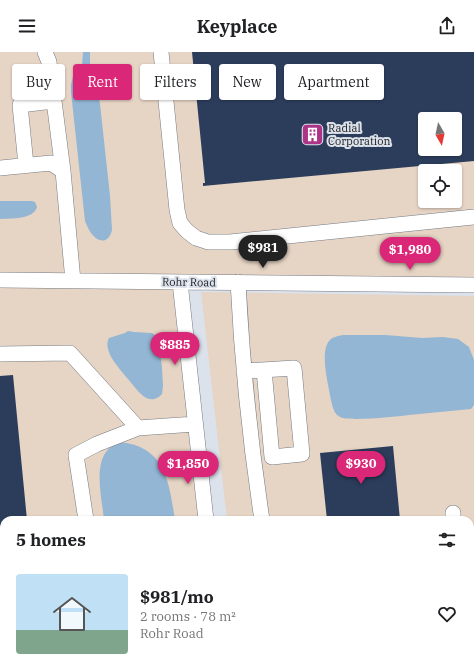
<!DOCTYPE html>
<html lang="en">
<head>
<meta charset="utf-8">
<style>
	body { margin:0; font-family:"IBM Plex Serif",serif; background:#f6f6f6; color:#202124; height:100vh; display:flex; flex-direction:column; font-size:15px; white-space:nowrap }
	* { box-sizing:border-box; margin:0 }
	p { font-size:13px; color:#757577 }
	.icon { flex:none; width:22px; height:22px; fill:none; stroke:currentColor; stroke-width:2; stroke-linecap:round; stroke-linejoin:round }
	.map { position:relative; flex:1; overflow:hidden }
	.panel { position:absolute; left:0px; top:464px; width:474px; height:156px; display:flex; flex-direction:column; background:#fff; border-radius:12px 12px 0 0; box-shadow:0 1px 3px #0004 }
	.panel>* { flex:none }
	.banner { position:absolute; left:12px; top:12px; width:450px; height:36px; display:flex; gap:8px }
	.needle { width:26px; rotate:171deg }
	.controls { position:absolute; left:418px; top:60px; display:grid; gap:8px }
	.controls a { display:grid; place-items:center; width:44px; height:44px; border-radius:4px; background:#fff; box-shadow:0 1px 3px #0004; font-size:20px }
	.price { position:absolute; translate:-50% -34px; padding:0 9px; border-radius:14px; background:#db2777; color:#fff; font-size:13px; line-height:26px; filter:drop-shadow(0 1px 2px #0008) }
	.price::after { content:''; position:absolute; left:50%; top:24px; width:12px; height:9px; margin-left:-6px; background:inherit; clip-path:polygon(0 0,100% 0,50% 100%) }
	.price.active { background:#222; color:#fff }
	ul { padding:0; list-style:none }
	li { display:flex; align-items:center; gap:12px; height:100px; padding:0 16px }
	li span { display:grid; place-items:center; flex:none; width:112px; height:80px; border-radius:4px; color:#555 }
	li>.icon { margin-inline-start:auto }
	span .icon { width:48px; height:48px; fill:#fffc; stroke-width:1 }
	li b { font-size:17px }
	h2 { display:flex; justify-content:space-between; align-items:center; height:48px; padding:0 16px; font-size:17px }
	.tag { padding:0 14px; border-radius:4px; background:#fff; box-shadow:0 1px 3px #0004; font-size:14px; line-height:36px }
	.tag.active { background:#db2777; color:#fff }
	header { display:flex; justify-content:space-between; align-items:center; height:52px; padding:0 16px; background:#fff; font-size:18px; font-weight:700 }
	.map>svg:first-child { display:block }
	.industrial { fill:#e6d4c4; fill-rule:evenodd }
	.water { fill:#92b6d4 }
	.building { fill:#2c3d5c; fill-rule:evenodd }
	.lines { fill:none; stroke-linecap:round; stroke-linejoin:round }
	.minor-casing { stroke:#757a82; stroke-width:16 }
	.minor { stroke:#fff; stroke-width:15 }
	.labels { text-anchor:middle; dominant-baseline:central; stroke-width:4; stroke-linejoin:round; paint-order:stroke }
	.poi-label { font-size:11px; fill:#191b1f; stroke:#dce2eb; text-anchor:start }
	.street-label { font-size:11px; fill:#191b1f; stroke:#dce2eb }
</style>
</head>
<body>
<header><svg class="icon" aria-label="menu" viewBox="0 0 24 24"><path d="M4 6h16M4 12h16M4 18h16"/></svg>Keyplace<svg class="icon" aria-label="share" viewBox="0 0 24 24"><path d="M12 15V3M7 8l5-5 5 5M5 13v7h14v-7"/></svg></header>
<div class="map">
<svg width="474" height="620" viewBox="0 0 474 620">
	<rect width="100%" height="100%" fill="#dce2eb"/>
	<path class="industrial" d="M0,0H474V233L180,230L206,468H4V616H224V620H0ZM425,67H455V97H425ZM425,119H455V149H425Z
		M201,240L474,244V620H245V616H470V468H227Z"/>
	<path class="water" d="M83,0H90V15L97,32L100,52L110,144L112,178C109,191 99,192 91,181C88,177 87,173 85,169L71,40V33L73,24L82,14Z
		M0,149H32L35,150L37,155C33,168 11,166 0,167Z
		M128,279L134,280L152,281L156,284L159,289L162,316L163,334L162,342C148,357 136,336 128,327C120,317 102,299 109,286L125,281Z
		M343,283H385L422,286L443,285L458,287L469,295L474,308V353L471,357C454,359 436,360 419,362C398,364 376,367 355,367C351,366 347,367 343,366C339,365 335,362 334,358C332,354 331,348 330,343C328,331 320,300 329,289C332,285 338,284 343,283Z
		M120,390C166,395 169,430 175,468H104C102,444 89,400 120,390Z
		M121,616H180L177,620H124Z"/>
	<path class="building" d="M192,0H474V109L203,134V131H205ZM425,67H455V97H425Z
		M13,323L27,468H4V616H42V620H0V324Z
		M393,394L400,468H327L320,401Z
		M341,616H414V620H341Z"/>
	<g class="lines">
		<defs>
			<path id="minor" d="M45,0L49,10L63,119
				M161,0L177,158L180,171L187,179L196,186L208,190H230L474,165
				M26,113L20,53L53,49
				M0,116L51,111L63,119L73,229
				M0,228L474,233
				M180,230L206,468
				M238,230C242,310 250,389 262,468
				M0,302L70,301L138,376
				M244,319L294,316L302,402L272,405L264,318
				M453,461V468
				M86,468L76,403L97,392L138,376L195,372
				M108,616L109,620
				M224,616V620
				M284,616L285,620
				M470,616L471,620"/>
		</defs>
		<use href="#minor" class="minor-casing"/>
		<use href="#minor" class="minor"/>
	</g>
	<defs>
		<symbol id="building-square" viewBox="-11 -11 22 22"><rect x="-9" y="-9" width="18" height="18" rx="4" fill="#ad3387" stroke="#dce2eb"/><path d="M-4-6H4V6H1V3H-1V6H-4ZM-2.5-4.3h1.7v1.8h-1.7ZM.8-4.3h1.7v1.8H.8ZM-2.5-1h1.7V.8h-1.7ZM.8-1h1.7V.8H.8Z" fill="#fff"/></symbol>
	</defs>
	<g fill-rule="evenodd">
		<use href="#building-square" x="300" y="70" width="25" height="25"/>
	</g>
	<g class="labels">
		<g class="poi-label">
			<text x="328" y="76">Radial<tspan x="328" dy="13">Corporation</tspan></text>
		</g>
		<g class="street-label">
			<text transform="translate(189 230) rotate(1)">Rohr Road</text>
		</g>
	</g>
</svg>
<div class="controls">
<a><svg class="needle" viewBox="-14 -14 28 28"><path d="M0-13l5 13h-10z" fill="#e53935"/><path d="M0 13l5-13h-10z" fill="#757577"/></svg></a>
<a><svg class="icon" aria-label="locate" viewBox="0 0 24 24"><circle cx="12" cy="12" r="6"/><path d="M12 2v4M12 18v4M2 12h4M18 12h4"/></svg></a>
</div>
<b class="price active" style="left:263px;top:217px">$981</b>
<b class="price" style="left:410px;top:219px">$1,980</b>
<b class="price" style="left:175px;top:314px">$885</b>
<b class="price" style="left:188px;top:433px">$1,850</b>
<b class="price" style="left:361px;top:433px">$930</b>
<div class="banner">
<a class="tag">Buy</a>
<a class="tag active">Rent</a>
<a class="tag">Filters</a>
<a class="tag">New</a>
<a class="tag">Apartment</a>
</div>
<section class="panel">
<h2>5 homes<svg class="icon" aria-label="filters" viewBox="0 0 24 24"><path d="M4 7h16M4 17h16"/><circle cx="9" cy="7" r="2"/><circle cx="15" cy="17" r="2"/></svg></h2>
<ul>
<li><span style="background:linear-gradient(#bfe0f5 70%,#7fa58c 0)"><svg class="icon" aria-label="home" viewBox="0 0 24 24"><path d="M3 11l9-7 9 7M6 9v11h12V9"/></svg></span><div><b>$981/mo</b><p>2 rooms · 78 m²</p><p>Rohr Road</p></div><svg class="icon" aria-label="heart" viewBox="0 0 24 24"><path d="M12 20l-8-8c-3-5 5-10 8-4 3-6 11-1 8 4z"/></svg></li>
</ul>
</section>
</div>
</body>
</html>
